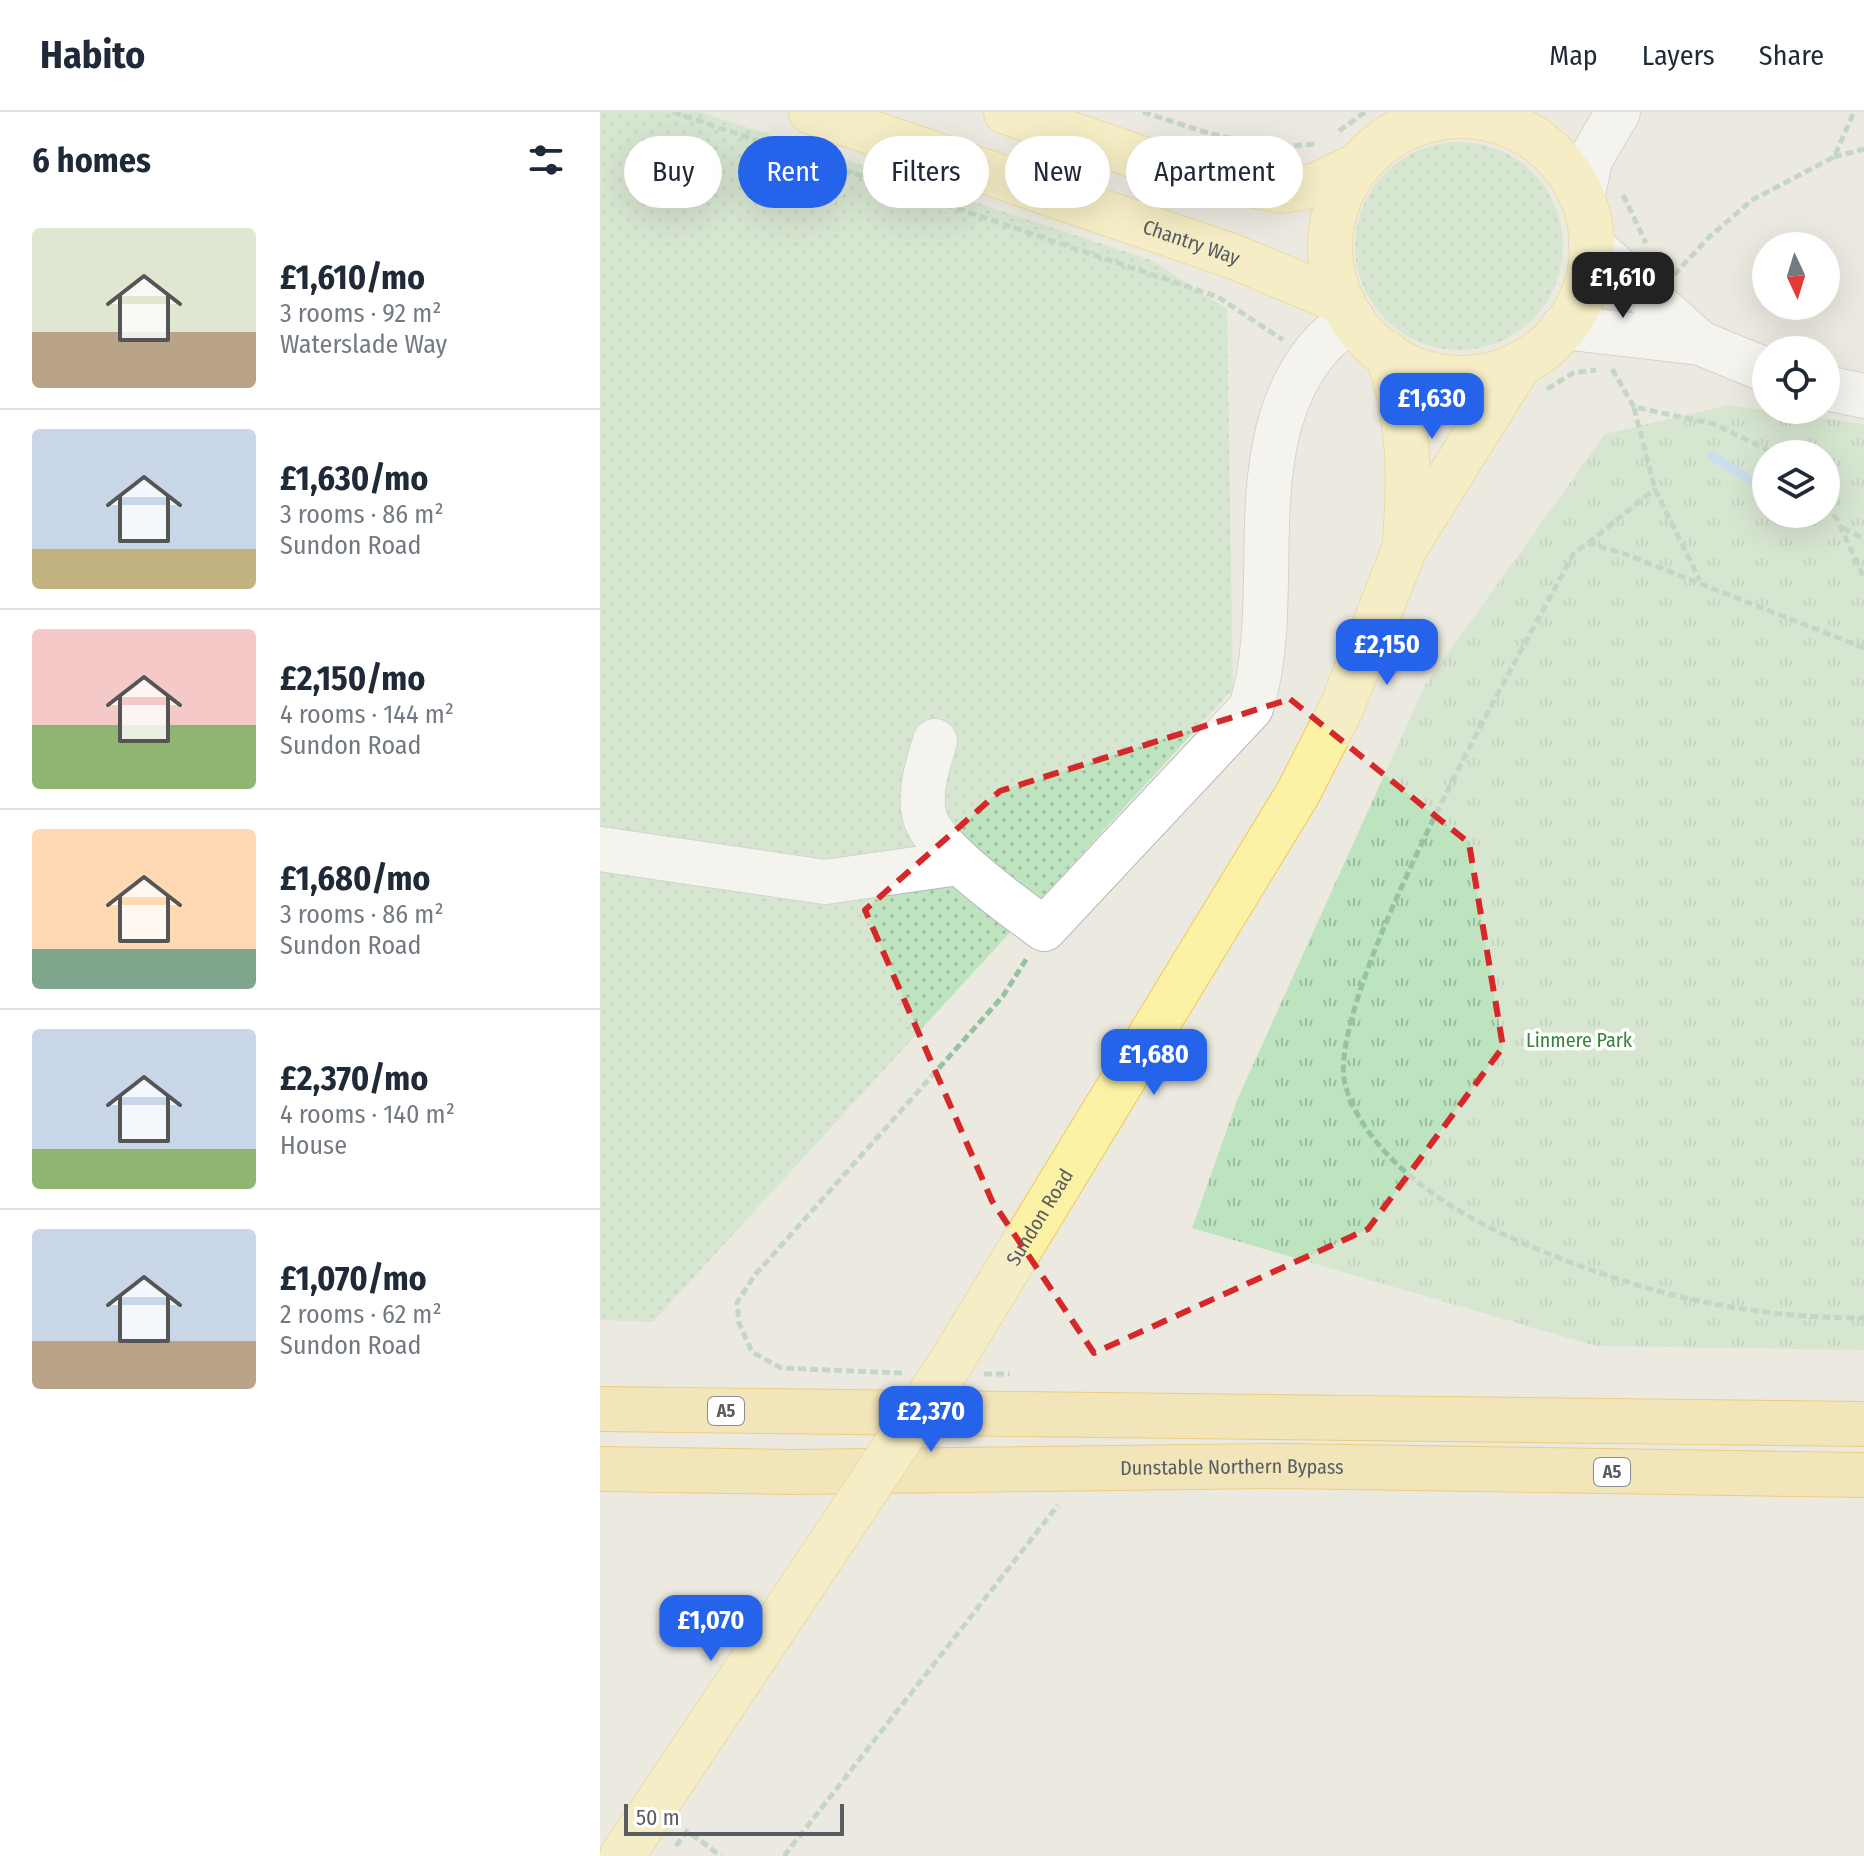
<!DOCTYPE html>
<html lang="en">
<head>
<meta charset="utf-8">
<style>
	body { margin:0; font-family:"Fira Sans Condensed",sans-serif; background:#f6f6f7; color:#1f2937; height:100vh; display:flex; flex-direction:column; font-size:30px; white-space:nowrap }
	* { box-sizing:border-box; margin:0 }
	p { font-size:26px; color:#747a83 }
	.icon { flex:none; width:44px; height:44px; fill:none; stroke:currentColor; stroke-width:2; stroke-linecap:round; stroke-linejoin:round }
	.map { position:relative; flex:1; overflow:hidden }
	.sheet { display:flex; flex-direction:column; background:#fff; width:600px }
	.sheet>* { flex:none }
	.guide { position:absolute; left:24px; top:24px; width:760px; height:72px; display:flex; gap:16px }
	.needle { width:52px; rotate:176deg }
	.buttons { position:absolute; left:1152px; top:120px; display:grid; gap:16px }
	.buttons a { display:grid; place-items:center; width:88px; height:88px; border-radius:50%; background:#fff; box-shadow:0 8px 32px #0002; font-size:40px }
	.scale { position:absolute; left:24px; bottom:20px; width:220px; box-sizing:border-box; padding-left:8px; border:4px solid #595c61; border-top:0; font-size:22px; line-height:28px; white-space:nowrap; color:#595c61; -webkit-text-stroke:6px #fff; paint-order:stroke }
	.price { position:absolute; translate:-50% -68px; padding:0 18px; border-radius:16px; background:#2563eb; color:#fff; font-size:26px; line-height:52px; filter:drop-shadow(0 2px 4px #0008) }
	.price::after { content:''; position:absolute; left:50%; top:48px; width:24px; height:18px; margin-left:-12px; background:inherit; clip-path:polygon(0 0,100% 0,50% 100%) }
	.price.current { background:#222; color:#fff }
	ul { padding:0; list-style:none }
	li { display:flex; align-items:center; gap:24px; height:200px; padding:0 32px }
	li+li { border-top:2px solid #e0e1e3 }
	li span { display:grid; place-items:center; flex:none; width:224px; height:160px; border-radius:8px; color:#555 }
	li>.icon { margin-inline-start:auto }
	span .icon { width:96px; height:96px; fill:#fffc; stroke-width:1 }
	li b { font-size:34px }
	h2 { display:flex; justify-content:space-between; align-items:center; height:96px; padding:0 32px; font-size:34px }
	.pill { padding:0 28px; border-radius:36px; background:#fff; box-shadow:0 8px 32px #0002; font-size:28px; line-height:72px }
	.pill.current { background:#2563eb; color:#fff }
	header { display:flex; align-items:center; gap:48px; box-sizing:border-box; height:112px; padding:0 40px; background:#fff; border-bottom:2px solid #e0e1e3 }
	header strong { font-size:38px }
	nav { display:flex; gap:44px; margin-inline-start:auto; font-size:28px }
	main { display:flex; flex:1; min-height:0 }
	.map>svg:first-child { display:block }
	.grass { fill:url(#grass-dots) }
	.park { fill:url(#park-tufts); fill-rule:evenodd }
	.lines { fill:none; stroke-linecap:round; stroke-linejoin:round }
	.stream { stroke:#a0d0fc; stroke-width:9 }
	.minor-casing { stroke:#b6b8bd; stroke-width:46 }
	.major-casing { stroke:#edc959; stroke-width:46 }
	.highway-casing { stroke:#e6a907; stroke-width:46 }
	.path { stroke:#95c2a3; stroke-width:5; stroke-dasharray:8 4; stroke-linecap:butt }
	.minor { stroke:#fff; stroke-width:44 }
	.major { stroke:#fcf2a5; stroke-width:44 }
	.highway { stroke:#f9e18a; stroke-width:44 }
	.major-bridge-casing { stroke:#edc959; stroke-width:46; stroke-linecap:butt }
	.major-bridge { stroke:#fcf2a5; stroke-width:44 }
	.marked { fill:none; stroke:#d62828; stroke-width:6; stroke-dasharray:16 10; stroke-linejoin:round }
	.labels { text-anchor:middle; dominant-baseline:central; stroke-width:7; stroke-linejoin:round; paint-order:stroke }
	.shield { fill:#fff; stroke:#8b8d90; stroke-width:2 }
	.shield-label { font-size:18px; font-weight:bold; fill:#595c61 }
	.street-label { font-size:20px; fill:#595c61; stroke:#fff }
	.park-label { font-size:20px; fill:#37833d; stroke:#fff }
</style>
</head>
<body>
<header>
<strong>Habito</strong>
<nav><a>Map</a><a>Layers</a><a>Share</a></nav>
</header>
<main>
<section class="sheet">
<h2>6 homes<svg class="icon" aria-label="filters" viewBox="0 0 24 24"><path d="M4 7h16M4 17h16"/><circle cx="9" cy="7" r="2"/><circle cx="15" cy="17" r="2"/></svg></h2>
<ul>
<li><span style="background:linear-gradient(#dfe7d0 65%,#b9a48a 0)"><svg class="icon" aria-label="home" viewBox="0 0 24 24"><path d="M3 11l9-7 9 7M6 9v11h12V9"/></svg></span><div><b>£1,610/mo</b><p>3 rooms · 92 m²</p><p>Waterslade Way</p></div></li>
<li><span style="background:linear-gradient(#c9d6e8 75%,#c2b280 0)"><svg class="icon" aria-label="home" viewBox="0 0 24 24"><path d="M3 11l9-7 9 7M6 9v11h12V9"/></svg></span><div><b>£1,630/mo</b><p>3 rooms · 86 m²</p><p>Sundon Road</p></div></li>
<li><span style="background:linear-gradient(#f6c9c9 60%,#8fb573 0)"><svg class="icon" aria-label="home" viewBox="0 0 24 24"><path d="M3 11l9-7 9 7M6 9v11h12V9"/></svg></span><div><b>£2,150/mo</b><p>4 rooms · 144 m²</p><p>Sundon Road</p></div></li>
<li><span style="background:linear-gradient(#ffd9b3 75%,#7fa58c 0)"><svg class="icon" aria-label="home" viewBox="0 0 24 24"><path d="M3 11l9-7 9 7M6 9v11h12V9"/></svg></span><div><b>£1,680/mo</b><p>3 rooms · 86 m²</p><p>Sundon Road</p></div></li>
<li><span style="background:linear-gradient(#c9d6e8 75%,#8fb573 0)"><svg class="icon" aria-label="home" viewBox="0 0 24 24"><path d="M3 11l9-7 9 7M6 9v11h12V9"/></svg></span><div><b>£2,370/mo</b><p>4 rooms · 140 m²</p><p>House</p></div></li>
<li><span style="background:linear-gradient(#c9d6e8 70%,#b9a48a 0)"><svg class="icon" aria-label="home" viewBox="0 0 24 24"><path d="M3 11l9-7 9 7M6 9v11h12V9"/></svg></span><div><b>£1,070/mo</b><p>2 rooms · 62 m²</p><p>Sundon Road</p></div></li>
</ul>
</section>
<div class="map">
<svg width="1264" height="1744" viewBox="0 0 1264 1744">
	<defs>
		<pattern id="grass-dots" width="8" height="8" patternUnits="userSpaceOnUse" patternTransform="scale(2)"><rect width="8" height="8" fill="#bde3bf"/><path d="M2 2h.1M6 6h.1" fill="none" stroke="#9dbb9f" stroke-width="1.8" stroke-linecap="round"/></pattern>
		<pattern id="park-tufts" width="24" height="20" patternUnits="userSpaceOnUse" patternTransform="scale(2)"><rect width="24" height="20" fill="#bde3bf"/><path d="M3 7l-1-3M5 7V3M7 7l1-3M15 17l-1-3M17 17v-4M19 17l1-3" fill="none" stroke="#9dbb9f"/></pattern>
	</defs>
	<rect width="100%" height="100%" fill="#eceae0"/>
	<path class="grass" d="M0,0H100L551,148L627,197L633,577L53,1210L0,1208Z
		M755 134a104 104 0 1 1 208 0a104 104 0 1 1-208 0Z"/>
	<path class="park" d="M1128,293L1264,312V1238L996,1234L592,1116L638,986L825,573L1005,322ZM1166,342H1226V402H1166Z"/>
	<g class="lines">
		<path class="stream" d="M1112,344L1166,377
			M1208,402L1216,407"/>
		<defs>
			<path id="minor" d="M877,4L889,0
				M984,78L990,48L1018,0
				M991,133L1100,231
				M963,215L1100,231L1166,258
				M1226,276L1264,284
				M335,629C328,652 319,679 324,702C331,737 415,795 444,817L651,596C686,485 637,337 716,239C726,226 740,216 752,206
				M0,737L225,770L358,751"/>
			<g id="major">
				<path id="s1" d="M211,0L632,144L743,190"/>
				<path d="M406,0L567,55L680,79L717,73L758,53"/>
				<circle cx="861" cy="135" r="131"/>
				<path d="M787,241C810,305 810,363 805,430"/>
				<path id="s2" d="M350,1252L698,681L741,597L805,436L916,258"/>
				<path d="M22,1744L255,1395"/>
			</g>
			<g id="highway">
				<path d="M0,1297L1264,1312"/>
				<path id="s3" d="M0,1357L190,1360L681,1354L1264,1363"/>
			</g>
		</defs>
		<use href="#minor" class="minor-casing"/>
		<use href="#major" class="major-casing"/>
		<use href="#highway" class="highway-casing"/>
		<path class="path" d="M73,0L618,185L683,228
			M543,0L608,21L668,35L717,32
			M739,19L765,0
			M1234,45L1264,37
			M1023,83L1046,131
			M1074,163L1108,126L1152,88L1234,45L1254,0
			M1012,257L1034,295L1114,312L1176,342
			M947,277L973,261L996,258
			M1034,296L1055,377L1100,469
			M1226,393L1237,407L1264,466
			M1243,416L1264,427
			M988,431L1055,377
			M1264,536L1025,442L988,431L974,441C927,530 718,892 746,976C770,1049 852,1100 918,1129C1034,1179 1137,1206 1264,1206
			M302,1261L181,1256L152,1240L139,1211L137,1191L154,1164L403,884L427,846
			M384,1262H410
			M76,1734L87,1719L121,1744
			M184,1744L458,1393"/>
		<use href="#minor" class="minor"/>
		<use href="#major" class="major"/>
		<use href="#highway" class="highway"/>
		<defs>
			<path id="major-bridge" d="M255,1395L350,1252"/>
		</defs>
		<use href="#major-bridge" class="major-bridge-casing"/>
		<use href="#major-bridge" class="major-bridge"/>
	</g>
	<path d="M0 0H1264V1744H0ZM690,587L869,731L903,935L768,1117L494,1241L392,1089L265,798L400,679Z" fill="#eceae0" fill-opacity=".55" fill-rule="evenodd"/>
	<path class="marked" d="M690,587L869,731L903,935L768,1117L494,1241L392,1089L265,798L400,679Z"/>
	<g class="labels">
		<g class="shield">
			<rect x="108" y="1285" width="36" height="28" rx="6"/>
			<rect x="994" y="1346" width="36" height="28" rx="6"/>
		</g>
		<g class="shield-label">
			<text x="126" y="1299">A5</text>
			<text x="1012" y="1360">A5</text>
		</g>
		<g class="street-label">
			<text stroke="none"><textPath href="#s1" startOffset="402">Chantry Way</textPath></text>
			<text stroke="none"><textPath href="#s2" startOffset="172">Sundon Road</textPath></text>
			<text stroke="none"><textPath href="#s3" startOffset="632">Dunstable Northern Bypass</textPath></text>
		</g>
		<g class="park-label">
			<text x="979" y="928">Linmere Park</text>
		</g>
	</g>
</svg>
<div class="buttons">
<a><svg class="needle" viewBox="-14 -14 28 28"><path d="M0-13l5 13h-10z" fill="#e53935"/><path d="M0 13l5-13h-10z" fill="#747a83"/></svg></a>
<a><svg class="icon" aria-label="locate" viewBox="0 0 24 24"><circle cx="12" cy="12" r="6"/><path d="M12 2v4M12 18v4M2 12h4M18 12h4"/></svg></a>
<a><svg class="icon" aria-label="layers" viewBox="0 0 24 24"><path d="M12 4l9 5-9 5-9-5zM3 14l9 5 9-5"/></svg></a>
</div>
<div class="scale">50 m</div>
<b class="price current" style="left:1023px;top:208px">£1,610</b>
<b class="price" style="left:832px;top:329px">£1,630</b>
<b class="price" style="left:787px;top:575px">£2,150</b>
<b class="price" style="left:554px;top:985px">£1,680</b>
<b class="price" style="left:331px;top:1342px">£2,370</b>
<b class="price" style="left:111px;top:1551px">£1,070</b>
<div class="guide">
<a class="pill">Buy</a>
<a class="pill current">Rent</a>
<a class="pill">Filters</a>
<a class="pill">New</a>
<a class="pill">Apartment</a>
</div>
</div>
</main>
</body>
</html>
